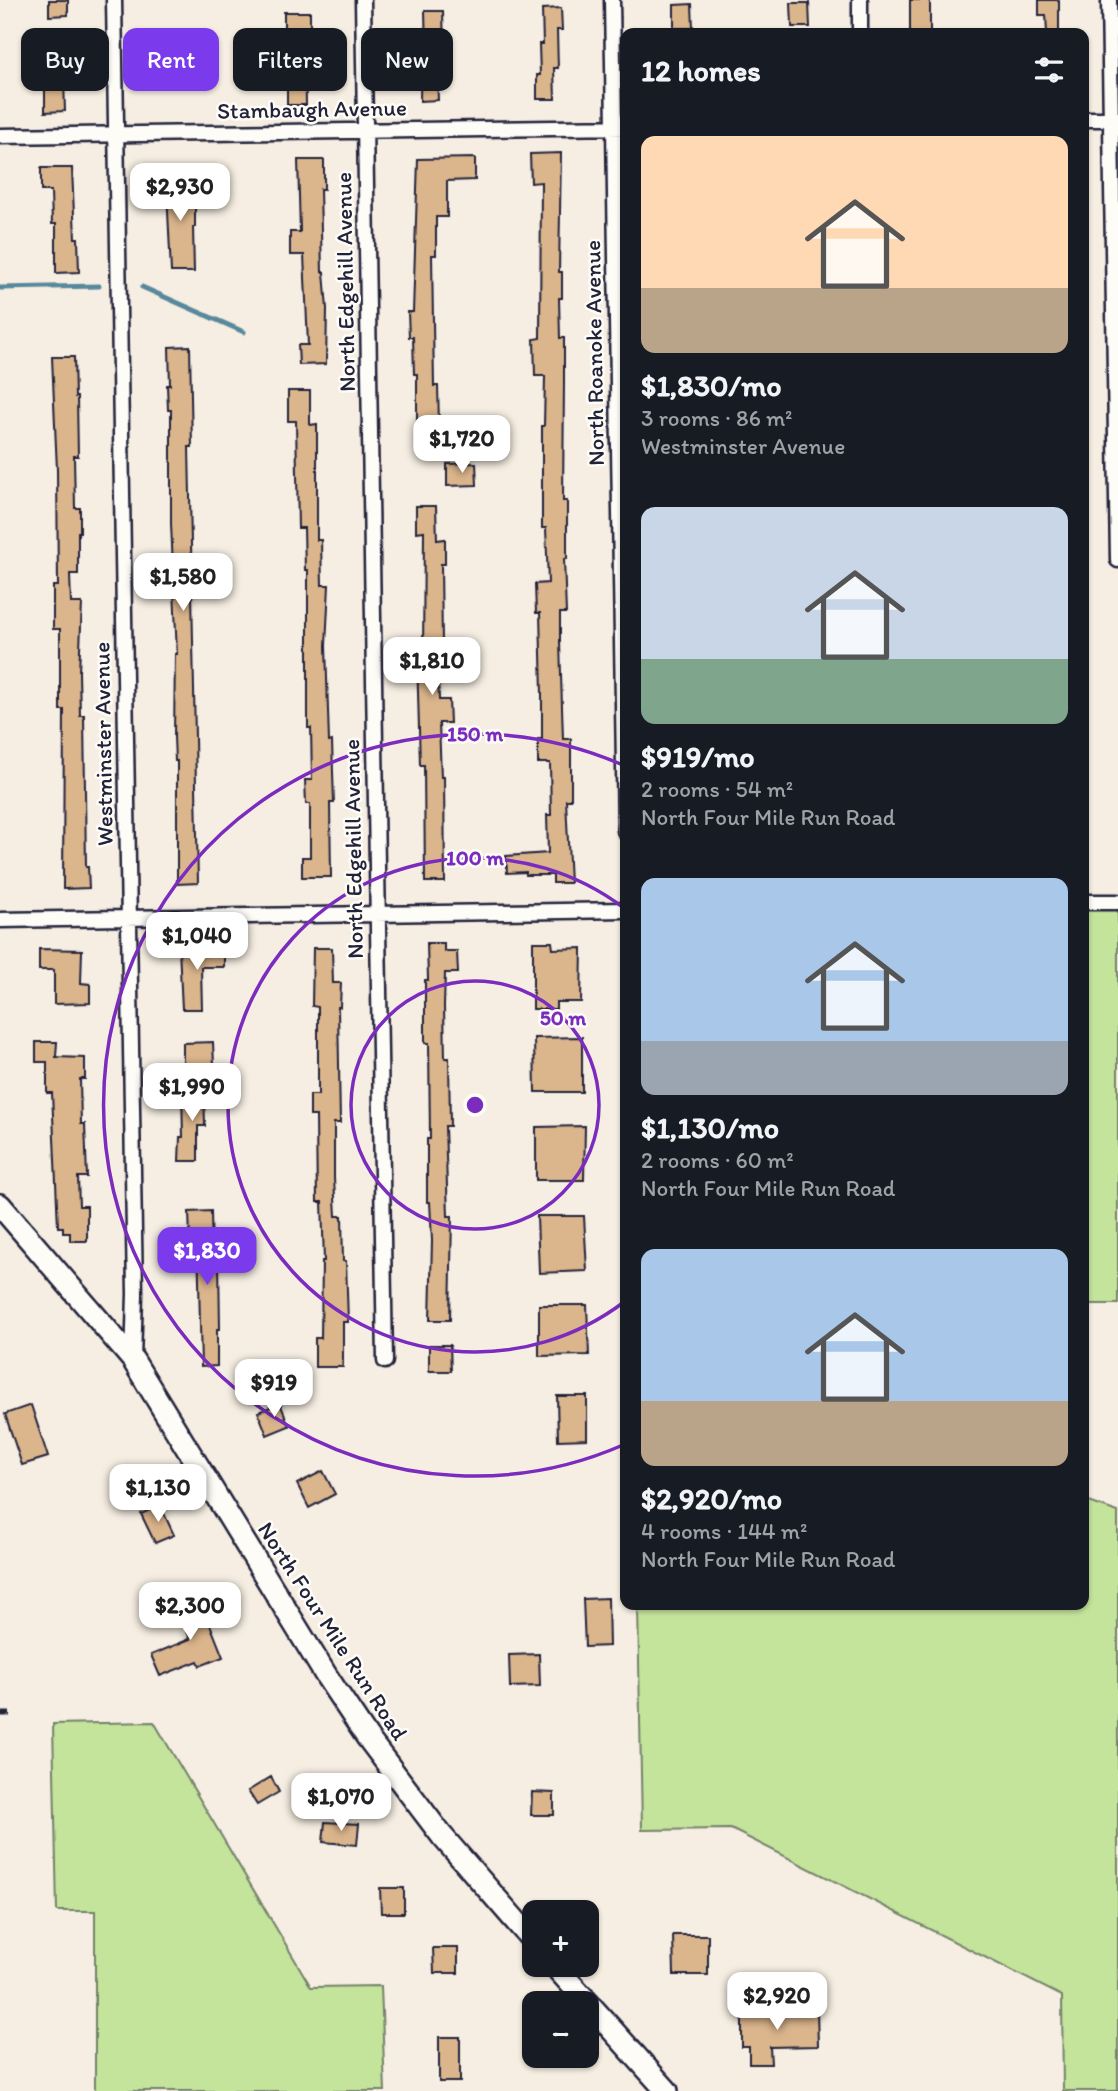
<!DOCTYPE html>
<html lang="en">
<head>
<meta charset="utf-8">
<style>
	body { margin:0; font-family:Itim,sans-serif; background:#242831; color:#f1f3f6; height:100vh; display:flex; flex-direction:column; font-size:26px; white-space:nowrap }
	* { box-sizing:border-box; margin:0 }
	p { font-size:23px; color:#9ea1a6 }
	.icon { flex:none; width:38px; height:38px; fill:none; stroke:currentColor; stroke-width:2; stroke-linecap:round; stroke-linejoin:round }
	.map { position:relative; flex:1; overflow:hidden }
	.details { position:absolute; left:620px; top:28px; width:469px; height:1582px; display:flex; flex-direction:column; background:#171b24; border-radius:14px; box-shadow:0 2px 5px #0004 }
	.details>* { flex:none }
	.guide { position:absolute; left:21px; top:28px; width:494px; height:63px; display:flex; gap:14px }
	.tools { position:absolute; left:522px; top:1900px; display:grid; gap:14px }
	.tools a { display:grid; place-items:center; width:77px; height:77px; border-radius:14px; background:#171b24; box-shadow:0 2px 5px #0004; font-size:35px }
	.price { position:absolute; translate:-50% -60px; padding:0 16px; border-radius:14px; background:#fff; color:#222; font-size:23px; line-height:46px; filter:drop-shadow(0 2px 4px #0008) }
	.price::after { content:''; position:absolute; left:50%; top:42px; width:21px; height:16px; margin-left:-10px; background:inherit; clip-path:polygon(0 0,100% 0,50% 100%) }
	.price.active { background:#7c3aed; color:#fff }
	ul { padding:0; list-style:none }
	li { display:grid; align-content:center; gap:14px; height:371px; padding:0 21px }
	li span { display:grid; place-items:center; height:217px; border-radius:14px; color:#555 }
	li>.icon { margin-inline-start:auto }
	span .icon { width:126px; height:126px; fill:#fffc; stroke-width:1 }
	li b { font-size:30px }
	h2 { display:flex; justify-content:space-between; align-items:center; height:84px; padding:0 21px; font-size:30px }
	.tag { padding:0 24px; border-radius:14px; background:#171b24; box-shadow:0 2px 5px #0004; font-size:24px; line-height:63px }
	.tag.active { background:#7c3aed; color:#fff }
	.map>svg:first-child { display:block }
	.green { fill:#c4e39b; stroke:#73826b; stroke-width:2 }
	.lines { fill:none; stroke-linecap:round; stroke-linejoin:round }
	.stream { stroke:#59889c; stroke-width:5 }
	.building { fill:#dbb58c; stroke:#22223b; stroke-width:2 }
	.street-casing { stroke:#22223b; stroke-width:19 }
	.secondary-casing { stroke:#22223b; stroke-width:26 }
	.street { stroke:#fdfcf7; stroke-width:14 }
	.secondary { stroke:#fdfcf7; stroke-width:21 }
	.rail { stroke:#22223b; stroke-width:5; stroke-dasharray:10 5; stroke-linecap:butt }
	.ring { fill:none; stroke:#7b2cbf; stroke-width:3.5 }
	.labels { text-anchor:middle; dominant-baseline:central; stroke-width:5; stroke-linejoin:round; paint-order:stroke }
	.street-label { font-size:23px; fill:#22223b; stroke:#fdfcf7 }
	.centre { fill:#7b2cbf; stroke:#fdfcf7; stroke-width:3.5 }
	.ring-label { font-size:21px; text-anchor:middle; font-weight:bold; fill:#7b2cbf; stroke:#fdfcf7; stroke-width:5; stroke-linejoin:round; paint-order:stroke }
</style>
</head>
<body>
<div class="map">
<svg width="1118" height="2091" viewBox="0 0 1118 2091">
	<rect width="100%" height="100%" fill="#f6eee2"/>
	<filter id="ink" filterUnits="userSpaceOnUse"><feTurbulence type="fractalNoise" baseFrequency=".0143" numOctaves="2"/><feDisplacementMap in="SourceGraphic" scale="14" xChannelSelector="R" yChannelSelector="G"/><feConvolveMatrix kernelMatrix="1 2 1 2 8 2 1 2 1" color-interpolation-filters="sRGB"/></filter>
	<g filter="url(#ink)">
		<path class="green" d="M1083,902H1118V1304H1083Z
			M1083,1500L1118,1512V2091H1063L1062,1996L731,1829L642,1830L638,1605H1083Z
			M154,1722L311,1987L381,1986L385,2091H95V1911H57L53,1724Z"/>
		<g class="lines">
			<path class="stream" d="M142,287L244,332
				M0,288L99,286"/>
		</g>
		<path class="building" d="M49,0H68V15L49,16Z
			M910,0H930V33H910Z
			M1039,0H1059V33H1047L1046,15H1039Z
			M791,3H809L810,27H792Z
			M692,4L693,28H674V5Z
			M561,8L562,30H557L558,68H554L555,99H537V75H540L539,44H543L542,9Z
			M425,11H443L444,48H449V71H437L438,100L420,101L421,48H426Z
			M284,12H310V35H305L306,105H287V73H278V50H284Z
			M163,53H200V74H163Z
			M70,59L71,80H64L65,111L45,112V81H39L38,60Z
			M561,153L559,272H562V298H559L560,338H564V381L563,501H567V559H564L566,613H560V642L563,739H571V800H566L570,883H553V875H526V872L507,873L506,856L548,853L547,815H551L550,763H538V739H542V694L540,613H536L535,584L548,583L546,528H542V426H544L545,376H535L534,339L540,338L541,182L531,183L530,154Z
			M475,158V180L447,181V217H436V255H432L434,386H438L439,423H441L442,448L417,449V374H414L413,337H409L408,312H413L418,159Z
			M298,160H324V189H320L322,272H324L327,309L326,364L299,365L298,345H308L304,255H290V232H300Z
			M41,168H72L75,238H78L79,272L56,273V224H52L51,191H41Z
			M166,171H187L188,203H195V227H193L194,272H171Z
			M190,346L192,447H189L198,883L177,884V761H175L174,737L175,654H177L171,524V410H168L167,385H170L169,347Z
			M52,357H74L75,397H77L78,456H74L75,508H80V532H78V574H70L71,603H82L79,672L80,715H84L86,867H88L89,888L63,889L64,710H60V629H53V586H58L57,470Z
			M288,391H310V425L317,424V540H321L322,585H329L326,646L329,742L332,741L334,803H330L331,877H302V857H310V804H306L305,780H312L311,728H308V570H305L304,528H298L296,421H288Z
			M476,463L477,485L447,486V464Z
			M416,506H436L437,540L445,539V564H441L442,644H437L439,700H449L450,723H439L441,777H444L445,882H425L424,765H420L417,656H423L424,531L416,532Z
			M533,942H552L553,949L582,948L581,1002H556V1009H533Z
			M427,943H444V951H457L458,973H445L444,1006L445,1058H449L450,1126H445L448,1216H452L450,1320H430L432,1241L430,1202H427V1139H430L429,1043H425V980H428Z
			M224,947V967H201L202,1009H182L179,948Z
			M313,948H332L333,983H341L340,1007H338L340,1123H334V1178L336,1216H342L343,1261H346L348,1322H343V1367H315V1338H321L322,1261H324L322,1202H317L316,1116H310V1095H318V1007L312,1006Z
			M39,949L82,950L81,983L90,984V1003L54,1004V970H39Z
			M582,1037V1092H535L534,1038Z
			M36,1042H57L56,1057L85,1058V1079H80L81,1124H85L87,1177H78L79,1206H87V1241H70V1233H63V1227H58L52,1093H47V1062H36Z
			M213,1042L214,1064L183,1065V1043Z
			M182,1089H204L205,1126H198V1161H179L180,1137H183Z
			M585,1126L584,1180H536V1127Z
			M211,1211L212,1260H219L220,1329H217V1366L201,1367L198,1238H190L189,1212Z
			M537,1216H584L587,1271L539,1273Z
			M539,1305H587L589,1355L539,1356Z
			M429,1345H450L451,1371H429Z
			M557,1396H587V1439L558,1440Z
			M280,1403L289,1426L267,1435L258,1412Z
			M31,1405L48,1457L22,1465L5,1414Z
			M323,1471L335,1494L309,1508L297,1484Z
			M160,1505L174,1535L155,1543L141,1514Z
			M608,1598L609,1646L585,1647L583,1599Z
			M200,1599L223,1657L200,1666L198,1661L160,1676L151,1655L190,1639L178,1608Z
			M539,1654L540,1686L510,1687L509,1655Z
			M271,1777L279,1792L257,1805L248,1791Z
			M532,1792L554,1793V1815H531Z
			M325,1822L359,1824L357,1845L323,1842Z
			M380,1888H404V1913H381Z
			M673,1935H708V1975H674Z
			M433,1948H458V1973H434Z
			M817,2010L818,2046L770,2047L771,2064H749V2047H742V2011Z
			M439,2037H460V2082H439Z"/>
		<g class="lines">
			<defs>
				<path id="street" d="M114,0L135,1294L133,1360
					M363,0L385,1361
					M612,0L625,831
					M860,0V33
					M1109,0L1118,560
					M1083,119H1118
					M0,136L625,127
					M1083,902H1118
					M0,920L625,910"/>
				<path id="secondary" d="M0,1205L133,1360L327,1677L367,1737L442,1836L534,1942
					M554,1965L667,2091"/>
			</defs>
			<use href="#street" class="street-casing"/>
			<use href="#secondary" class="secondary-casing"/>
			<use href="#street" class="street"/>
			<use href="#secondary" class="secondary"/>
			<path class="rail" d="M0,1714H15"/>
		</g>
	</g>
	<g class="ring">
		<circle cx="475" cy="1105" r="124"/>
		<path d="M624 1302A247 247 0 1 1 624 908"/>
		<path d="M623 1445A371 371 0 1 1 623 765"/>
	</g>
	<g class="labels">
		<g class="street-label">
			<text transform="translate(312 109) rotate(-1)">Stambaugh Avenue</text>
			<text transform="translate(345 282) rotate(-91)">North Edgehill Avenue</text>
			<text transform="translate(594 353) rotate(-91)">North Roanoke Avenue</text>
			<text transform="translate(103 744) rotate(-91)">Westminster Avenue</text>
			<text transform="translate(353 849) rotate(-91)">North Edgehill Avenue</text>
			<text transform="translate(333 1631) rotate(57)">North Four Mile Run Road</text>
		</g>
	</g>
	<circle cx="475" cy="1105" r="10" class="centre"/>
	<g class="ring-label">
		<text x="475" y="741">150 m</text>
		<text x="475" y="865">100 m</text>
		<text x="563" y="1025">50 m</text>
	</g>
</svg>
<div class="tools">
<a>+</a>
<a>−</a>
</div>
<b class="price" style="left:180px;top:223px">$2,930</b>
<b class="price" style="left:462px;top:475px">$1,720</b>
<b class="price" style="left:183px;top:613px">$1,580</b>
<b class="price" style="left:432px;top:697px">$1,810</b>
<b class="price" style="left:197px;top:972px">$1,040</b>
<b class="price" style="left:192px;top:1123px">$1,990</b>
<b class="price active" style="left:207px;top:1287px">$1,830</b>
<b class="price" style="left:274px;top:1419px">$919</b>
<b class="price" style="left:158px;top:1524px">$1,130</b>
<b class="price" style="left:190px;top:1642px">$2,300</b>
<b class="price" style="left:341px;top:1833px">$1,070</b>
<b class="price" style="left:777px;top:2032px">$2,920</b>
<div class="guide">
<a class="tag">Buy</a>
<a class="tag active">Rent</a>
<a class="tag">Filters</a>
<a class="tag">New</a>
</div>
<section class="details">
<h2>12 homes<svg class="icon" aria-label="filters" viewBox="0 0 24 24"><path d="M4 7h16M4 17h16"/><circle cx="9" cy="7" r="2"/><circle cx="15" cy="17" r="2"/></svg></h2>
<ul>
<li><span style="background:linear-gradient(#ffd9b3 70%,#b9a48a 0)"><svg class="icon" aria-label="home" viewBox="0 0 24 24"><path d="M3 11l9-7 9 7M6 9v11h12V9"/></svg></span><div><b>$1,830/mo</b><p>3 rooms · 86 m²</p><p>Westminster Avenue</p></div></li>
<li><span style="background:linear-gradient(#c9d6e8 70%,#7fa58c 0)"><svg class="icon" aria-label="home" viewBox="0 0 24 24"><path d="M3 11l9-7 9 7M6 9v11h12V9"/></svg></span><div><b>$919/mo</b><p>2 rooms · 54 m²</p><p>North Four Mile Run Road</p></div></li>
<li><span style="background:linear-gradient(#a9c7e8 75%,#9aa5b1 0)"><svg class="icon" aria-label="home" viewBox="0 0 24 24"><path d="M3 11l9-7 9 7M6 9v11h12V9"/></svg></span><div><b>$1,130/mo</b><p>2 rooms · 60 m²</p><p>North Four Mile Run Road</p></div></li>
<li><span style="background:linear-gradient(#a9c7e8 70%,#b9a48a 0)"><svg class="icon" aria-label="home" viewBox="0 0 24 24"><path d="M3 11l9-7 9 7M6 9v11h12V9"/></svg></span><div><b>$2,920/mo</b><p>4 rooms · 144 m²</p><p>North Four Mile Run Road</p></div></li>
</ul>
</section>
</div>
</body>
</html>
